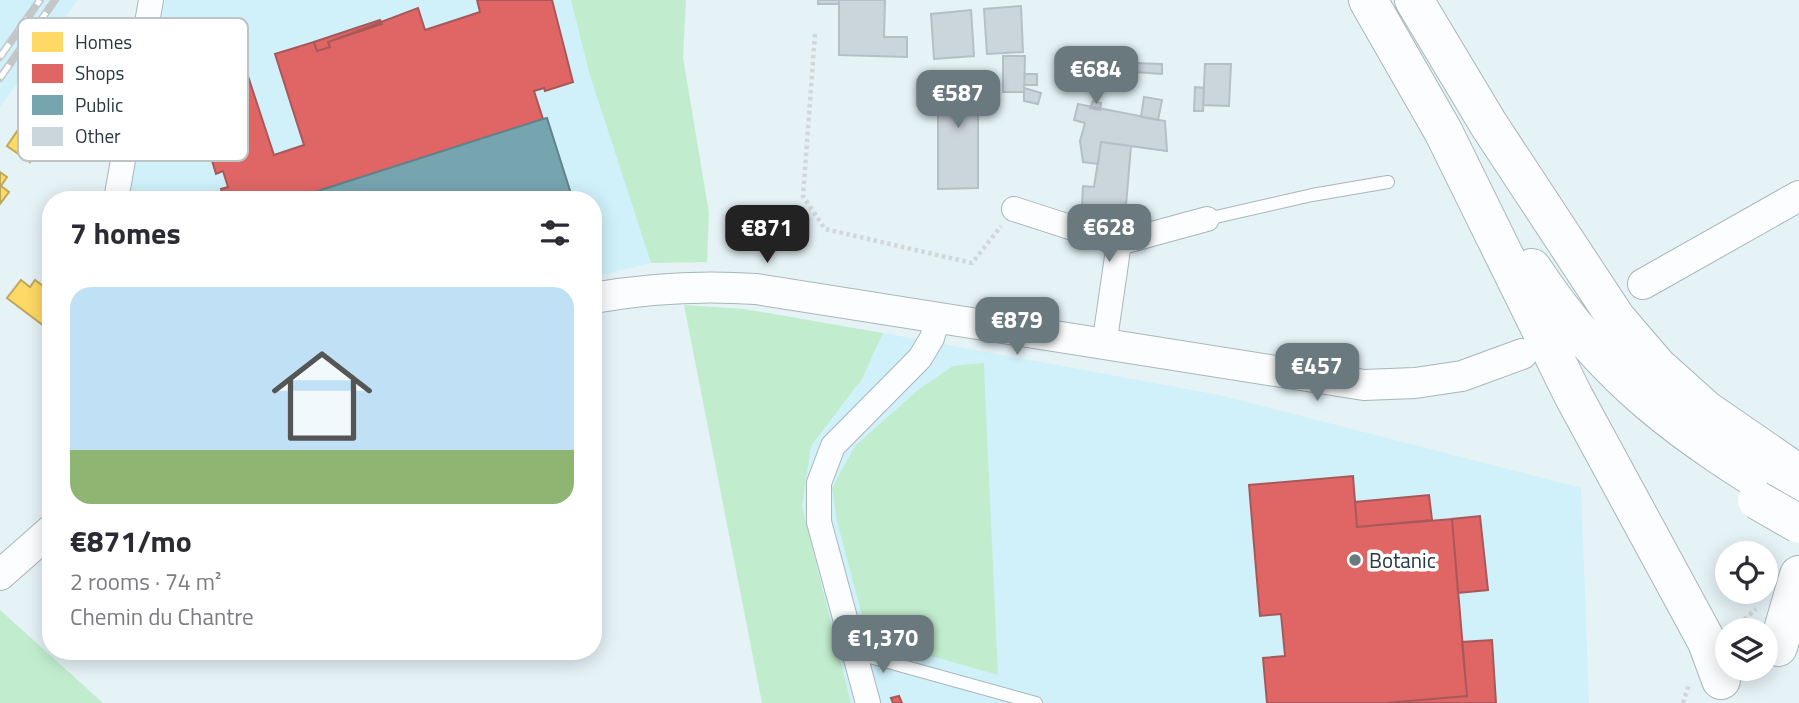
<!DOCTYPE html>
<html lang="en">
<head>
<meta charset="utf-8">
<style>
	body { margin:0; font-family:"Titillium Web",sans-serif; background:#f2f2f3; color:#2b2b33; height:100vh; display:flex; flex-direction:column; font-size:26px; white-space:nowrap }
	* { box-sizing:border-box; margin:0 }
	p { font-size:23px; color:#7c7c81 }
	.icon { flex:none; width:38px; height:38px; fill:none; stroke:currentColor; stroke-width:2; stroke-linecap:round; stroke-linejoin:round }
	.map { position:relative; flex:1; overflow:hidden }
	.side { position:absolute; left:42px; top:191px; width:560px; height:469px; display:flex; flex-direction:column; background:#fff; border-radius:28px; box-shadow:0 4px 18px #0003 }
	.side>* { flex:none }
	.controls { position:absolute; left:1715px; top:541px; display:grid; gap:14px }
	.controls a { display:grid; place-items:center; width:63px; height:63px; border-radius:50%; background:#fff; box-shadow:0 4px 18px #0003; font-size:35px }
	.price { position:absolute; translate:-50% -60px; padding:0 16px; border-radius:14px; background:#6a797e; color:#fff; font-size:23px; line-height:46px; filter:drop-shadow(0 2px 4px #0008) }
	.price::after { content:''; position:absolute; left:50%; top:42px; width:21px; height:16px; margin-left:-10px; background:inherit; clip-path:polygon(0 0,100% 0,50% 100%) }
	.price.current { background:#222; color:#fff }
	ul { padding:0; list-style:none }
	li { display:grid; align-content:center; gap:14px; height:371px; padding:0 28px }
	li+li { border-top:2px solid #e1e1e2 }
	li span { display:grid; place-items:center; height:217px; border-radius:21px; color:#555 }
	li>.icon { margin-inline-start:auto }
	span .icon { width:126px; height:126px; fill:#fffc; stroke-width:1 }
	li b { font-size:30px }
	h2 { display:flex; justify-content:space-between; align-items:center; height:84px; padding:0 28px; font-size:30px }
	.map>svg:first-child { display:block }
	.built { fill:#d0f1fa }
	.green { fill:#c1edce }
	.homes { fill:#ffd966; stroke:#bea95a; stroke-width:2 }
	.shops { fill:#e06666; stroke:#a9585a; stroke-width:2 }
	.public { fill:#76a5af; stroke:#5f848d; stroke-width:2 }
	.building { fill:#cbd5dc; stroke:#b5bfc6; stroke-width:2 }
	.lines { fill:none; stroke-linecap:round; stroke-linejoin:round }
	.service-casing { stroke:#a9b6ba; stroke-width:14 }
	.minor-casing { stroke:#a9b6ba; stroke-width:26 }
	.tertiary-casing { stroke:#a9b6ba; stroke-width:32 }
	.primary-casing { stroke:#a9b6ba; stroke-width:40 }
	.trunk-casing { stroke:#a9b6ba; stroke-width:40 }
	.path { stroke:#d2d7d8; stroke-width:4.5; stroke-dasharray:3.5 3.5; stroke-linecap:butt }
	.service { stroke:#fbfdfe; stroke-width:12 }
	.minor { stroke:#fbfdfe; stroke-width:24 }
	.tertiary { stroke:#fbfdfe; stroke-width:30 }
	.primary { stroke:#fbfdfe; stroke-width:38 }
	.trunk { stroke:#fbfdfe; stroke-width:38 }
	.rail-casing { stroke:#c3c7c8; stroke-width:8 }
	.rail { stroke:#fff; stroke-width:5; stroke-dasharray:16; stroke-linecap:butt }
	.trunk-bridge-casing { stroke:#a9b6ba; stroke-width:40; stroke-linecap:butt }
	.trunk-bridge { stroke:#fbfdfe; stroke-width:38 }
	.poi-dot { fill:#6a797e; stroke:#fff; stroke-width:2.5 }
	.labels { text-anchor:middle; dominant-baseline:central; stroke-width:7; stroke-linejoin:round; paint-order:stroke }
	.poi-label { font-size:21px; fill:#28383d; stroke:#fff; text-anchor:start }
	.key { fill:#fff; stroke:#bec3c5; stroke-width:2 }
	.key-label { font-size:19px; fill:#28383d }
</style>
</head>
<body>
<div class="map">
<svg width="1799" height="703" viewBox="0 0 1799 703">
	<rect width="100%" height="100%" fill="#e5f2f6"/>
	<path class="built" d="M0,0H78L0,107Z
		M165,0H575L651,263L593,277V200H124Z
		M883,333L1219,395L1581,488L1589,703H851L802,506L811,446L862,379Z"/>
	<path class="green" d="M571,0H686L683,57L709,213L707,262L651,263L589,72Z
		M684,305L744,309L883,333L862,379L811,446L802,506L851,703H762Z
		M984,363L985,390L998,675L868,638L837,521L832,488L855,446L918,390L953,366Z
		M0,610L103,703H0Z"/>
	<path class="homes" d="M39,99L62,116L30,162L7,146Z
		M0,172L7,177L1,186L9,192L0,204Z
		M21,280L30,287L35,280L51,292V325L48,329L7,298Z"/>
	<path class="shops" d="M477,0H552L573,82L545,91L544,88L534,91L543,119L290,200L270,197L267,200H225L221,189L228,187L223,171L216,174L203,131L210,130L205,113L198,115L193,98L199,96L195,79L244,64L274,155L304,145L275,54L314,42L317,51L330,47L328,42L418,8L425,30L480,12Z
		M380,20L382,24L328,42L330,47L317,51L314,42Z
		M1353,476L1357,527L1452,519L1467,696L1385,703H1267L1263,658L1285,656L1281,614L1260,616L1249,485Z
		M1429,495L1432,520L1357,527L1355,502Z
		M1480,516L1488,590L1458,593L1452,519Z
		M1492,640L1496,703H1385L1467,696L1462,642Z
		M899,696L902,703H893L891,698Z"/>
	<path class="public" d="M547,118L573,200H290L543,119Z"/>
	<path class="building" d="M818,0H839V4H818Z
		M839,0H885L884,37H907V57L839,55Z
		M1021,6L1023,52L987,54L984,9Z
		M971,10L974,56L934,59L931,14Z
		M1003,56H1025L1024,92H1003Z
		M1136,63L1162,64V74L1135,72Z
		M1205,64H1231L1229,106L1203,105Z
		M938,71H978V188L938,189Z
		M1025,74H1037V85H1024Z
		M1195,87L1204,88L1203,111H1194Z
		M1024,88L1041,93L1038,104L1024,101Z
		M1144,97L1162,100L1158,120L1141,117Z
		M1093,101L1101,103L1100,110L1090,108Z
		M1078,104L1165,121L1167,151L1101,142L1098,164L1083,162L1080,141L1085,123L1074,120Z
		M1101,142L1131,146L1124,229L1081,225L1083,186L1094,187Z"/>
	<g class="lines">
		<defs>
			<path id="service" d="M1207,219L1312,195L1388,182
				M855,659L870,657L1036,703"/>
			<path id="minor" d="M116,200L151,0
				M1014,209L1119,243L1207,219
				M1104,346L1119,243
				M868,703L819,522V483L833,446L920,358L932,338L938,318"/>
			<path id="tertiary" d="M1643,284L1799,196
				M593,298C649,288 700,285 756,289L1364,385L1415,383L1462,376L1522,354
				M0,575L51,530"/>
			<path id="primary" d="M1778,647L1799,575"/>
			<path id="trunk" d="M1368,0L1443,131L1573,395L1707,642L1721,680
				M1414,0L1489,125L1616,318L1658,367L1706,410L1799,474
				M1532,268C1606,381 1685,437 1799,505"/>
		</defs>
		<use href="#service" class="service-casing"/>
		<use href="#minor" class="minor-casing"/>
		<use href="#tertiary" class="tertiary-casing"/>
		<use href="#primary" class="primary-casing"/>
		<use href="#trunk" class="trunk-casing"/>
		<path class="path" d="M815,34L803,196L825,229L972,263L1001,226
			M1734,629L1756,609
			M1683,703L1689,684"/>
		<use href="#service" class="service"/>
		<use href="#minor" class="minor"/>
		<use href="#tertiary" class="tertiary"/>
		<use href="#primary" class="primary"/>
		<use href="#trunk" class="trunk"/>
		<defs>
			<path id="rail" d="M0,57L40,0
				M0,78L55,0"/>
		</defs>
		<use href="#rail" class="rail-casing"/>
		<use href="#rail" class="rail"/>
		<defs>
			<path id="trunk-bridge" d="M1757,500L1799,524"/>
		</defs>
		<use href="#trunk-bridge" class="trunk-bridge-casing"/>
		<use href="#trunk-bridge" class="trunk-bridge"/>
	</g>
	<circle class="poi-dot" cx="1355" cy="560" r="7"/>
	<g class="labels">
		<g class="poi-label">
			<text x="1369" y="560">Botanic</text>
		</g>
	</g>
	<rect x="18" y="18" width="230" height="143" rx="10" class="key"/>
	<rect x="32" y="32" width="31" height="20" fill="#ffd966"/>
	<rect x="32" y="64" width="31" height="19" fill="#e06666"/>
	<rect x="32" y="95" width="31" height="20" fill="#76a5af"/>
	<rect x="32" y="127" width="31" height="19" fill="#cbd5dc"/>
	<g class="key-label">
		<text x="75" y="49">Homes</text>
		<text x="75" y="80">Shops</text>
		<text x="75" y="112">Public</text>
		<text x="75" y="143">Other</text>
	</g>
</svg>
<div class="controls">
<a><svg class="icon" aria-label="locate" viewBox="0 0 24 24"><circle cx="12" cy="12" r="6"/><path d="M12 2v4M12 18v4M2 12h4M18 12h4"/></svg></a>
<a><svg class="icon" aria-label="layers" viewBox="0 0 24 24"><path d="M12 4l9 5-9 5-9-5zM3 14l9 5 9-5"/></svg></a>
</div>
<b class="price" style="left:1096px;top:106px">€684</b>
<b class="price" style="left:958px;top:130px">€587</b>
<b class="price" style="left:1109px;top:264px">€628</b>
<b class="price current" style="left:767px;top:265px">€871</b>
<b class="price" style="left:1017px;top:357px">€879</b>
<b class="price" style="left:1317px;top:403px">€457</b>
<b class="price" style="left:883px;top:675px">€1,370</b>
<section class="side">
<h2>7 homes<svg class="icon" aria-label="filters" viewBox="0 0 24 24"><path d="M4 7h16M4 17h16"/><circle cx="9" cy="7" r="2"/><circle cx="15" cy="17" r="2"/></svg></h2>
<ul>
<li><span style="background:linear-gradient(#bfe0f5 75%,#8fb573 0)"><svg class="icon" aria-label="home" viewBox="0 0 24 24"><path d="M3 11l9-7 9 7M6 9v11h12V9"/></svg></span><div><b>€871/mo</b><p>2 rooms · 74 m²</p><p>Chemin du Chantre</p></div></li>
</ul>
</section>
</div>
</body>
</html>
